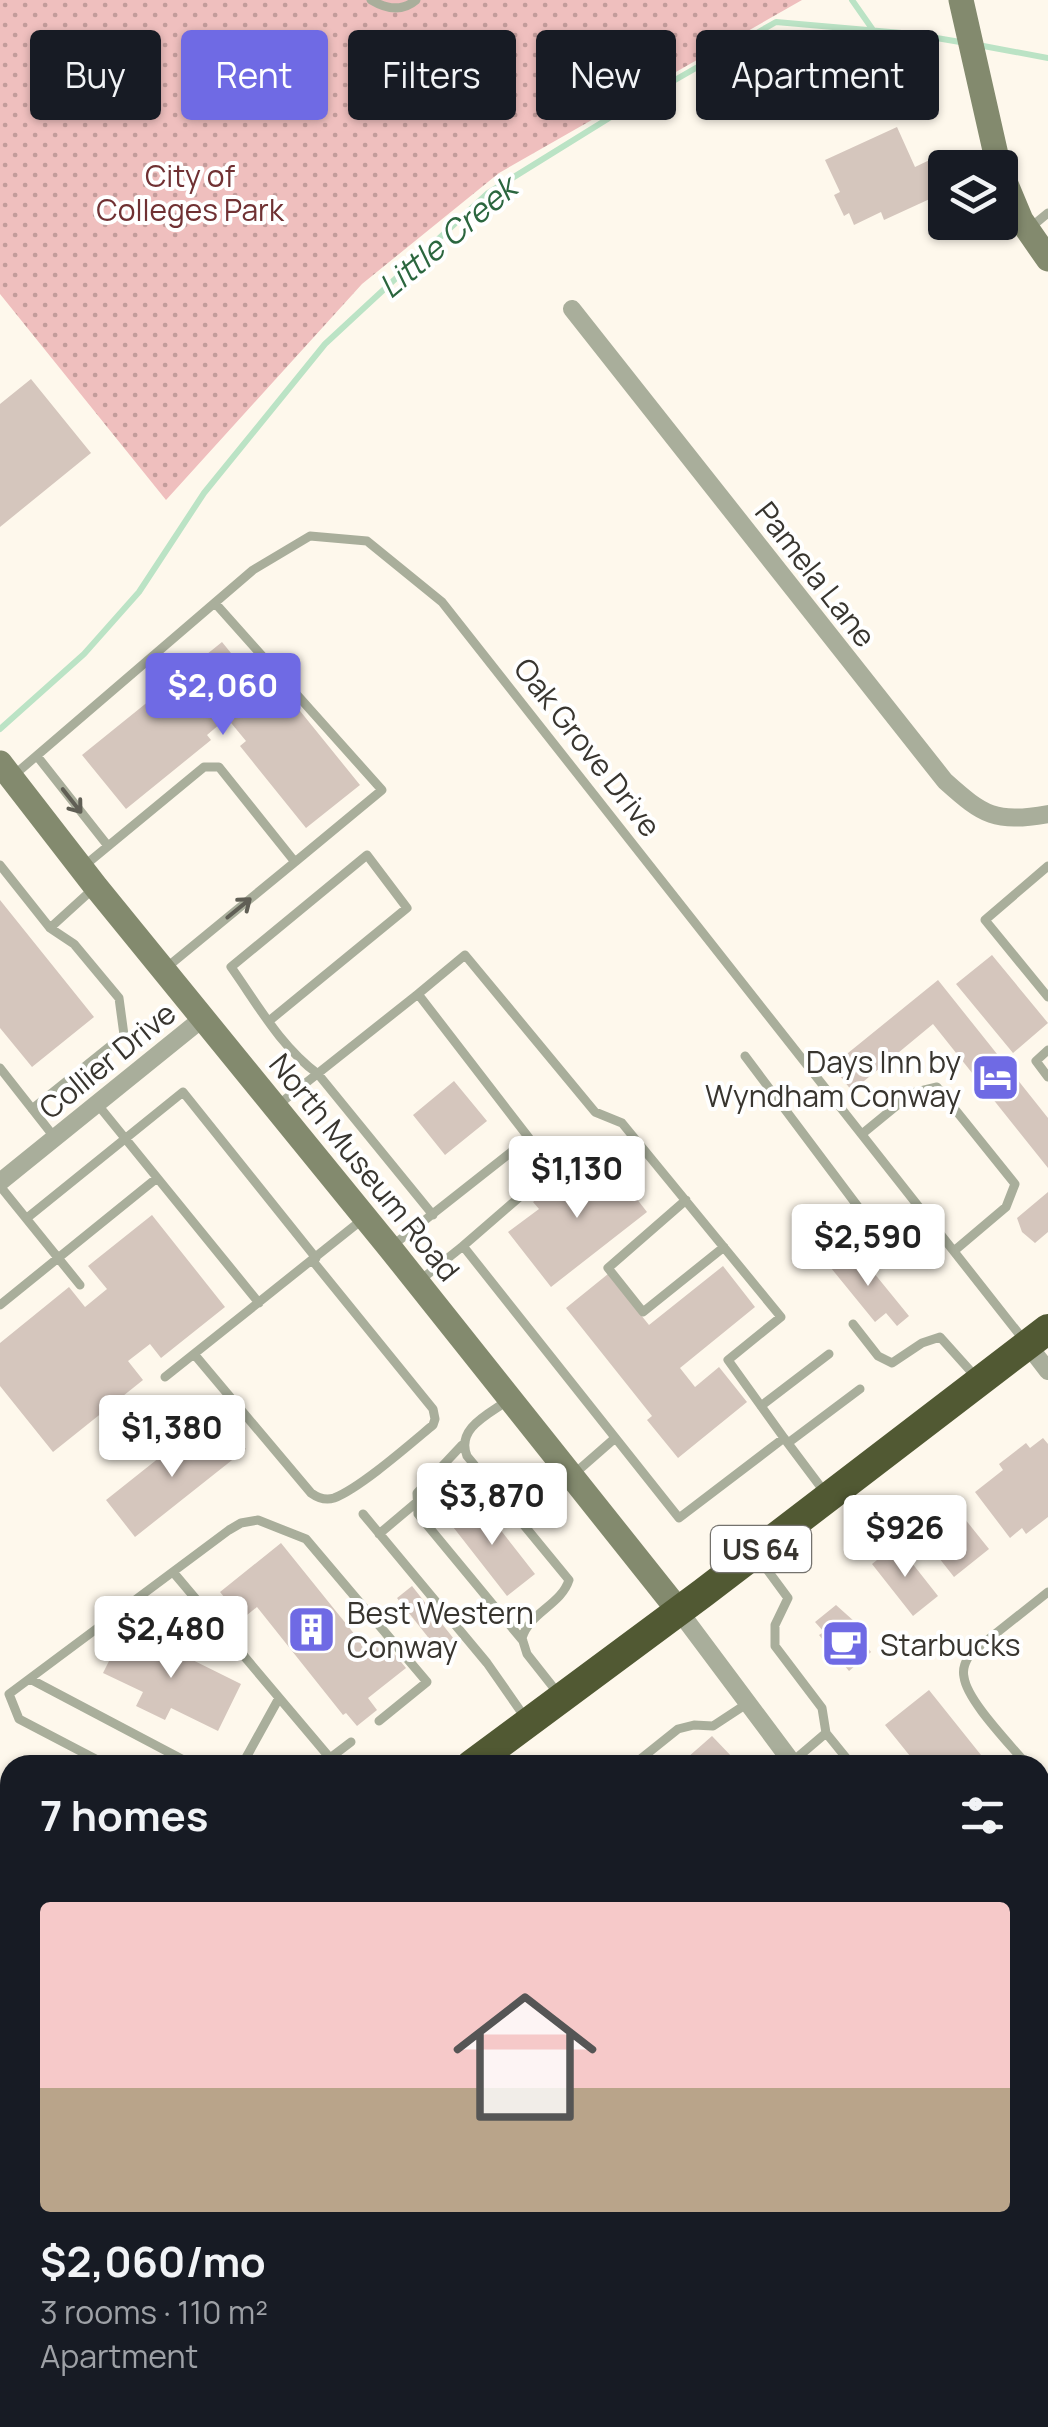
<!DOCTYPE html>
<html lang="en">
<head>
<meta charset="utf-8">
<style>
	body { margin:0; font-family:Manrope,sans-serif; background:#20242c; color:#f1f3f6; height:100vh; display:flex; flex-direction:column; font-size:38px; white-space:nowrap }
	* { box-sizing:border-box; margin:0 }
	p { font-size:32px; color:#9ea1a6 }
	.icon { flex:none; width:55px; height:55px; fill:none; stroke:currentColor; stroke-width:2; stroke-linecap:round; stroke-linejoin:round }
	.map { position:relative; flex:1; overflow:hidden }
	.sheet { position:absolute; left:0px; top:1755px; width:1050px; height:672px; display:flex; flex-direction:column; background:#171b24; border-radius:30px 30px 0 0; box-shadow:0 2px 8px #0004 }
	.sheet>* { flex:none }
	.hud { position:absolute; left:30px; top:30px; width:990px; height:90px; display:flex; gap:20px }
	.buttons { position:absolute; left:928px; top:150px; display:grid; gap:20px }
	.buttons a { display:grid; place-items:center; width:90px; height:90px; border-radius:10px; background:#171b24; box-shadow:0 2px 8px #0004; font-size:50px }
	.price { position:absolute; translate:-50% -85px; padding:0 22px; border-radius:10px; background:#fff; color:#222; font-size:32px; line-height:65px; filter:drop-shadow(0 2px 5px #0008) }
	.price::after { content:''; position:absolute; left:50%; top:60px; width:30px; height:22px; margin-left:-15px; background:inherit; clip-path:polygon(0 0,100% 0,50% 100%) }
	.price.selected { background:#6f6ae4; color:#fff }
	ul { padding:0; list-style:none }
	li { display:grid; align-content:center; gap:20px; height:530px; padding:0 40px }
	li+li { border-top:2px solid #363941 }
	li span { display:grid; place-items:center; height:310px; border-radius:10px; color:#555 }
	li>.icon { margin-inline-start:auto }
	span .icon { width:180px; height:180px; fill:#fffc; stroke-width:1 }
	li b { font-size:42px }
	h2 { display:flex; justify-content:space-between; align-items:center; height:120px; padding:0 40px; font-size:42px }
	.chip { padding:0 35px; border-radius:10px; background:#171b24; box-shadow:0 2px 8px #0004; font-size:35px; line-height:90px }
	.chip.selected { background:#6f6ae4; color:#fff }
	.map>svg:first-child { display:block }
	.green { fill:#efbfbe }
	.park { fill:url(#park-dots) }
	.lines { fill:none; stroke-linecap:round; stroke-linejoin:round }
	.stream { stroke:#bbe3c5; stroke-width:6 }
	.building { fill:#d5c6bd }
	.lane { stroke:#a9ae9b; stroke-width:9 }
	.street { stroke:#a9ae9b; stroke-width:18 }
	.secondary { stroke:#838a6e; stroke-width:25 }
	.highway { stroke:#515933; stroke-width:30 }
	.oneway { stroke:#605f55 }
	.labels { text-anchor:middle; dominant-baseline:central; stroke-width:8; stroke-linejoin:round; paint-order:stroke }
	.shield { fill:#fff; stroke:#74726d; stroke-width:2.5 }
	.shield-label { font-size:28px; font-weight:bold; fill:#38352f }
	.park-label { font-size:30px; fill:#703133; stroke:#fff }
	.street-label { font-size:30px; fill:#38352f; stroke:#fff }
	.poi-label { font-size:30px; fill:#38352f; stroke:#fff; text-anchor:start }
	.water-label { font-size:32px; font-style:italic; fill:#2b663e; stroke:#fff }
</style>
</head>
<body>
<div class="map">
<svg width="1048" height="2427" viewBox="0 0 1048 2427">
	<defs>
		<pattern id="park-dots" width="8" height="8" patternUnits="userSpaceOnUse" patternTransform="scale(2.5)"><rect width="8" height="8" fill="#efbfbe"/><path d="M2 2h.1M6 6h.1" fill="none" stroke="#c39c9b" stroke-width="1.8" stroke-linecap="round"/></pattern>
	</defs>
	<rect width="100%" height="100%" fill="#fef8ec"/>
	<path class="green" d="M0,1819L10,1823V2064L0,2072Z
		M0,2355L10,2359V2418H663L717,2427H0Z"/>
	<path class="park" d="M0,0H802L499,173L362,284L166,500L0,294Z"/>
	<g class="lines">
		<path class="stream" d="M852,0L873,30
			M978,45L1048,58
			M0,729L84,654L139,592L204,493L325,344L488,193L614,115L776,22L913,34L966,43"/>
	</g>
	<path class="building" d="M897,127L915,167L940,155L945,166V192L884,220L881,212L854,225L849,213L844,216L834,195L840,192L825,160Z
		M31,379L91,453L0,527V404Z
		M222,642L262,691L275,680L360,785L306,828L240,746L246,741L227,718L207,735L211,740L126,809L82,755Z
		M0,900L94,1017L32,1067L0,1028Z
		M992,955L1048,1023L1013,1053L956,984Z
		M938,980L1048,1118V1168L933,1024L852,1091L832,1066Z
		M454,1081L487,1121L445,1155L413,1115Z
		M605,1158L647,1212L551,1287L508,1232L539,1209L533,1202L560,1181L566,1188Z
		M1048,1192V1232L1035,1243L1022,1232L1017,1218Z
		M152,1215L225,1307L161,1358L150,1344L128,1361L143,1380L53,1452L0,1386V1343L69,1287L85,1307L107,1289L88,1266Z
		M856,1251L909,1316L897,1326L886,1313L875,1322L831,1268L830,1262L836,1257L841,1263Z
		M723,1266L755,1307L680,1368L695,1387L719,1367L747,1402L678,1458L647,1420L652,1416L566,1308L608,1274L649,1325Z
		M229,1429L246,1449L135,1537L106,1500L189,1434L202,1450Z
		M1043,1438L1048,1444V1517L1026,1534L1022,1528L1010,1538L975,1492L1003,1470L999,1464L1026,1443L1030,1448Z
		M948,1498L989,1549L954,1577L913,1525Z
		M478,1501L535,1574L507,1596L450,1523Z
		M281,1543L368,1651L382,1639L406,1668L368,1698L377,1710L357,1726L346,1713L343,1715L257,1607L242,1619L220,1592Z
		M897,1544L938,1596L913,1616L872,1564Z
		M412,1586L454,1639L439,1651L397,1598Z
		M836,1605L855,1622L850,1626L871,1652L849,1671L819,1635L824,1632L815,1622Z
		M126,1627L241,1684L218,1731L171,1708L165,1720L136,1706L143,1692L103,1673Z
		M929,1690L989,1765H899L910,1756L885,1725Z
		M712,1736L734,1759L728,1765H679Z
		M1048,1979V2022L1040,2012V1985Z"/>
	<g class="lines">
		<path class="lane" d="M371,0C386,9 402,12 416,0
			M1031,227L1048,213
			M215,603L382,790L295,862
			M37,756L108,846
			M13,776L253,570L310,536L367,541L442,602L1023,1339
			M0,865L50,928L94,888
			M84,866L204,767H219L295,862L166,968
			M1048,866L985,920L1048,997
			M418,994L465,955L595,1112L622,1123L781,1317L728,1360L784,1438
			M269,1021L407,908L367,855L231,967C258,1005 280,1046 318,1074L433,1215
			M1048,1050L1036,1061L1048,1077
			M745,1056L862,1212L922,1211
			M0,1068L55,1138
			M98,1105L259,1303
			M278,1105L418,994L529,1138L392,1246
			M32,1109L124,1035L119,998L74,944L50,928
			M862,1134L912,1093L937,1087L1015,1184L1006,1207L954,1251
			M529,1138L553,1168L463,1246L679,1518L784,1438L826,1494
			M0,1186L80,1285
			M686,1200L608,1268L643,1312L724,1247
			M27,1218L183,1092L316,1258
			M418,1282L463,1246
			M0,1305L157,1178
			M853,1324L878,1356L892,1363L922,1343L940,1337L975,1376
			M194,1354L311,1493C318,1498 325,1501 334,1498C360,1488 409,1445 433,1425L435,1419L433,1409L312,1260
			M165,1377L363,1219
			M507,1401C487,1415 456,1429 467,1456L569,1580C561,1605 530,1612 522,1638L527,1654L557,1692
			M761,1406L829,1354
			M788,1443L860,1389
			M462,1445L417,1493L418,1514L523,1641
			M574,1474L614,1439
			M363,1514L487,1663L524,1716
			M379,1534L417,1502
			M757,1556L788,1598L775,1625V1646L822,1708L826,1733L852,1765
			M173,1572L330,1758L319,1765
			M30,1679L193,1765
			M330,1758L351,1742
			M792,1762L826,1733
			M107,1765L19,1719L9,1694L229,1530L241,1523L258,1520L306,1539L427,1682L379,1721
			M242,1765L279,1698
			M633,1765L678,1729L694,1725L713,1726L748,1703
			M1027,1765C1011,1745 967,1701 964,1677C962,1668 966,1661 970,1654L1048,1592
			M1040,1781L1048,1791
			M1040,2131L1048,2124"/>
		<path class="street" d="M572,309L945,781C984,816 995,823 1048,814
			M0,1182L203,1018
			M1028,1345L1048,1371
			M679,1611L794,1765
			M1040,2093L1048,2103"/>
		<path class="secondary" d="M961,0L999,168
			M1000,170L1021,220L1048,259
			M0,763L96,887L390,1248L679,1611"/>
		<path class="highway" d="M471,1765L703,1593L1048,1329
			M0,1804L10,1808
			M0,2135L10,2127
			M0,2201L10,2202
			M0,2263L10,2265
			M1040,2336L1048,2339
			M1040,2385L1048,2386
			M777,2418L830,2427"/>
	</g>
	<defs><path id="oneway-shaft" d="M-6 0H5M1.5-3L5.5 0L1.5 3" fill="none" stroke-width="1.6" stroke-linecap="round" stroke-linejoin="round" transform="scale(2.5)"/></defs>
	<g class="oneway">
		<use href="#oneway-shaft" transform="translate(72 801) rotate(52)"/>
		<use href="#oneway-shaft" transform="translate(239 908) rotate(-39)"/>
	</g>
	<defs>
		<symbol id="hotel-square" viewBox="-11 -11 22 22"><rect x="-9" y="-9" width="18" height="18" rx="4" fill="#6f6ae4" stroke="#fff"/><path d="M-6-4.5h1.5V1H6V5H4.5V3h-9V5H-6ZM-4 0a1.8 1.8 0 1 1 3.6 0ZM.5 0V-2.5h3Q6-2.5 6 0Z" fill="#fff"/></symbol>
		<symbol id="building-square" viewBox="-11 -11 22 22"><rect x="-9" y="-9" width="18" height="18" rx="4" fill="#6f6ae4" stroke="#fff"/><path d="M-4-6H4V6H1V3H-1V6H-4ZM-2.5-4.3h1.7v1.8h-1.7ZM.8-4.3h1.7v1.8H.8ZM-2.5-1h1.7V.8h-1.7ZM.8-1h1.7V.8H.8Z" fill="#fff"/></symbol>
		<symbol id="cafe-square" viewBox="-11 -11 22 22"><rect x="-9" y="-9" width="18" height="18" rx="4" fill="#6f6ae4" stroke="#fff"/><path d="M-5.5-4.5H6V0H3Q3 3.5 0 3.5H-2.5Q-5.5 3.5-5.5 0ZM3-3.2v2h1.7v-2ZM-6 4.5H4V6H-6Z" fill="#fff"/></symbol>
	</defs>
	<g fill-rule="evenodd">
		<use href="#hotel-square" x="968" y="1050" width="55" height="55"/>
		<use href="#building-square" x="284" y="1602" width="55" height="55"/>
		<use href="#cafe-square" x="818" y="1616" width="55" height="55"/>
	</g>
	<g class="labels">
		<rect class="shield" x="711" y="1526" width="100" height="46" rx="8"/>
		<g class="shield-label">
			<text x="761" y="1549">US 64</text>
		</g>
		<g class="park-label">
			<text x="190" y="175">City of<tspan x="190" dy="34">Colleges Park</tspan></text>
		</g>
		<g class="street-label">
			<text transform="translate(816 574) rotate(52)">Pamela Lane</text>
			<text transform="translate(588 747) rotate(52)">Oak Grove Drive</text>
			<text transform="translate(107 1060) rotate(-39)">Collier Drive</text>
			<text transform="translate(365 1167) rotate(51)">North Museum Road</text>
		</g>
		<g class="poi-label">
			<text x="961" y="1061" text-anchor="end">Days Inn by<tspan x="961" dy="34">Wyndham Conway</tspan></text>
			<text x="347" y="1612">Best Western<tspan x="347" dy="34">Conway</tspan></text>
			<text x="880" y="1644">Starbucks</text>
		</g>
		<g class="water-label">
			<text transform="translate(447 237) rotate(-40)">Little Creek</text>
		</g>
	</g>
</svg>
<div class="buttons">
<a><svg class="icon" aria-label="layers" viewBox="0 0 24 24"><path d="M12 4l9 5-9 5-9-5zM3 14l9 5 9-5"/></svg></a>
</div>
<b class="price selected" style="left:223px;top:738px">$2,060</b>
<b class="price" style="left:577px;top:1221px">$1,130</b>
<b class="price" style="left:868px;top:1289px">$2,590</b>
<b class="price" style="left:172px;top:1480px">$1,380</b>
<b class="price" style="left:492px;top:1548px">$3,870</b>
<b class="price" style="left:905px;top:1580px">$926</b>
<b class="price" style="left:171px;top:1681px">$2,480</b>
<div class="hud">
<a class="chip">Buy</a>
<a class="chip selected">Rent</a>
<a class="chip">Filters</a>
<a class="chip">New</a>
<a class="chip">Apartment</a>
</div>
<section class="sheet">
<h2>7 homes<svg class="icon" aria-label="filters" viewBox="0 0 24 24"><path d="M4 7h16M4 17h16"/><circle cx="9" cy="7" r="2"/><circle cx="15" cy="17" r="2"/></svg></h2>
<ul>
<li><span style="background:linear-gradient(#f6c9c9 60%,#b9a48a 0)"><svg class="icon" aria-label="home" viewBox="0 0 24 24"><path d="M3 11l9-7 9 7M6 9v11h12V9"/></svg></span><div><b>$2,060/mo</b><p>3 rooms · 110 m²</p><p>Apartment</p></div></li>
</ul>
</section>
</div>
</body>
</html>
